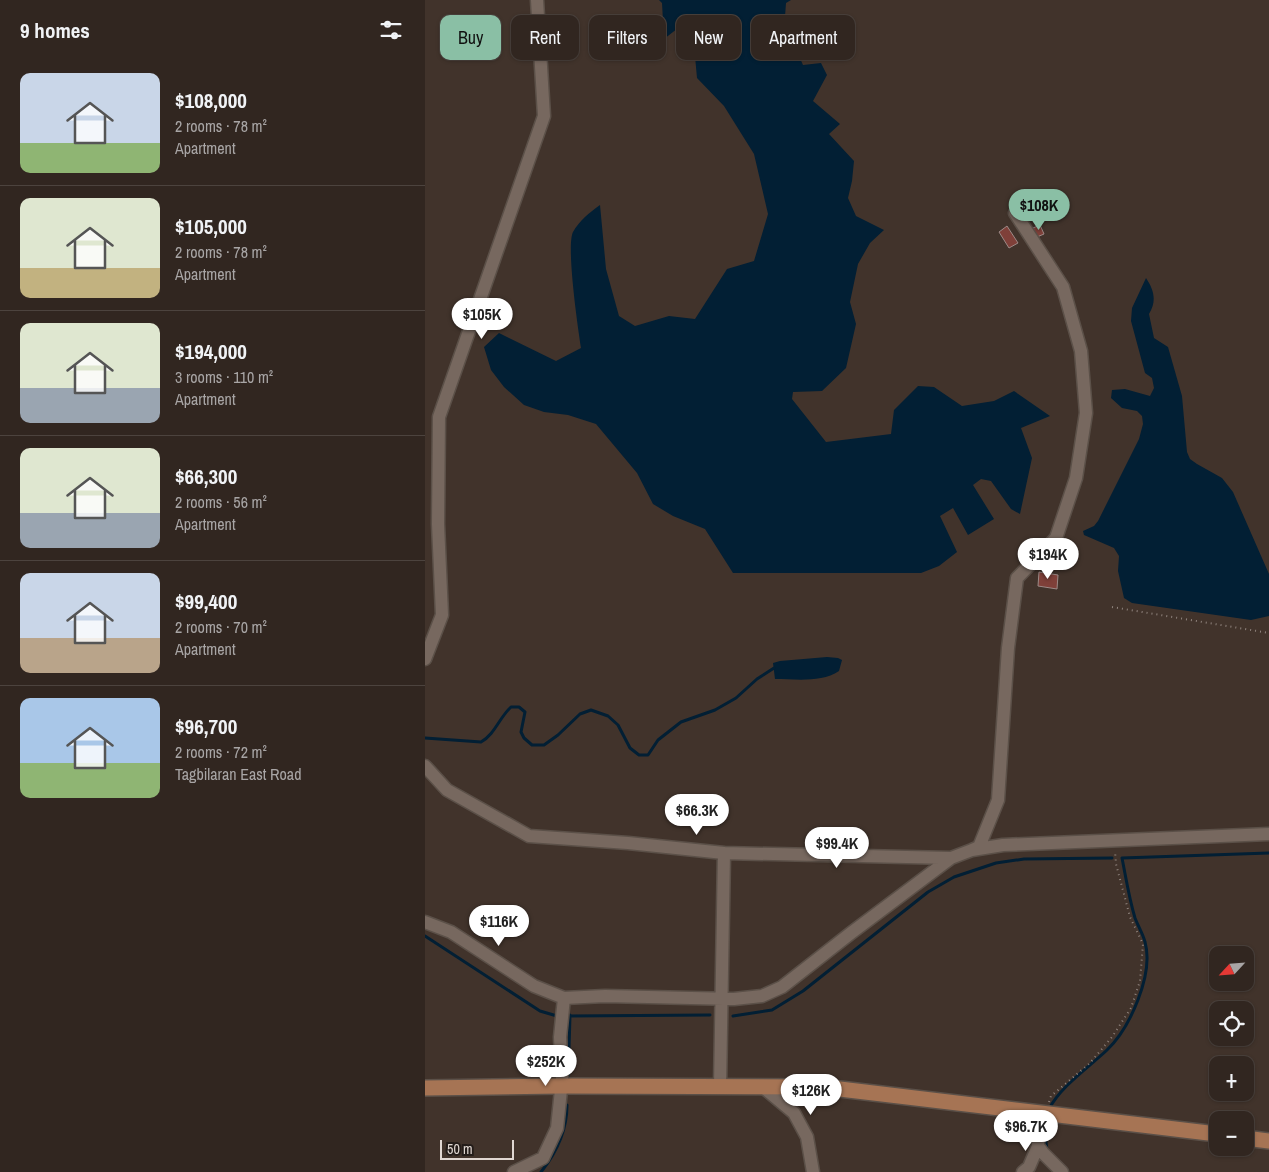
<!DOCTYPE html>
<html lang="en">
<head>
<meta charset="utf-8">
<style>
	body { margin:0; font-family:"Archivo Narrow",sans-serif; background:#392e29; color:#f1f3f6; height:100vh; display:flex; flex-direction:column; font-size:19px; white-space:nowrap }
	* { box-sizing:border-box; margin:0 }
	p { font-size:16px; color:#a8a5a5 }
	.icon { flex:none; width:28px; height:28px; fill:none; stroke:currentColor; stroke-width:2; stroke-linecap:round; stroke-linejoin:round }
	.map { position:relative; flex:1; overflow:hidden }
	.details { display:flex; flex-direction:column; background:#312620; width:425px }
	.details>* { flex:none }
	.guide { position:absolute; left:15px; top:15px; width:475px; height:45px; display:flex; gap:10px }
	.needle { width:32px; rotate:244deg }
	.tools { position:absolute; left:784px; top:946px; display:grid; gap:10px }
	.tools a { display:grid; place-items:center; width:45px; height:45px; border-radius:10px; background:#312620; box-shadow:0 1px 4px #0004,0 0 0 1px #4c433e; font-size:25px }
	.scale { position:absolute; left:15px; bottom:12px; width:74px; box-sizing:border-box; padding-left:5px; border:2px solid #e0d7d2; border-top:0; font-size:14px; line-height:18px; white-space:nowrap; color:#e0d7d2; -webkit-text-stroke:4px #231c19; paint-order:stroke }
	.price { position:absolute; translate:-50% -42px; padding:0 11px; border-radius:18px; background:#fff; color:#222; font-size:16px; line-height:32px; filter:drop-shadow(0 1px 2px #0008) }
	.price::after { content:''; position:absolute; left:50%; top:30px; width:15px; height:11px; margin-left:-8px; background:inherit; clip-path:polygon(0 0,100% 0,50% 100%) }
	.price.selected { background:#8abfa5; color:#111 }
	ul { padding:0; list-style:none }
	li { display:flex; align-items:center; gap:15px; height:125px; padding:0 20px }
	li+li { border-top:1px solid #4c433e }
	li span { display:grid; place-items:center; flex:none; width:140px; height:100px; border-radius:10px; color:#555 }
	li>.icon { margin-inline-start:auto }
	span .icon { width:60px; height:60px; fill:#fffc; stroke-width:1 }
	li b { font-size:21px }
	h2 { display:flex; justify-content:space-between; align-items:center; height:60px; padding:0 20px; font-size:21px }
	.pill { padding:0 18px; border-radius:10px; background:#312620; box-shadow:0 1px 4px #0004,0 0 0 1px #4c433e; font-size:18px; line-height:45px }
	.pill.selected { background:#8abfa5; color:#111 }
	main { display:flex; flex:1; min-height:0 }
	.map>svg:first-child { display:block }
	.water { fill:#021f34 }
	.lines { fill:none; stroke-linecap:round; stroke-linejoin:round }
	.stream { stroke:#021f34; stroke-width:3 }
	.building { fill:#7f4039; stroke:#9d8a87 }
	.minor-casing { stroke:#5b5048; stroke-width:15 }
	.major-casing { stroke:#5b5048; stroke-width:18 }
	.path { stroke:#8f837d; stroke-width:2; stroke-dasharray:1 4; stroke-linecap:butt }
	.minor { stroke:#77685f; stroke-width:12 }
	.major { stroke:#a67454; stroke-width:15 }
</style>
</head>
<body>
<main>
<section class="details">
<h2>9 homes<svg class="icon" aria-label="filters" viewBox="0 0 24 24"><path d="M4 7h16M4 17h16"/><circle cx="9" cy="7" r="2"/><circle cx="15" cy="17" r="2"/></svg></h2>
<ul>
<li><span style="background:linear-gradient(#c9d6e8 70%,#8fb573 0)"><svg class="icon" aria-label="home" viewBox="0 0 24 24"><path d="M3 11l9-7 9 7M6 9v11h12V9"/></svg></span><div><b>$108,000</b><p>2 rooms · 78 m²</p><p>Apartment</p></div></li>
<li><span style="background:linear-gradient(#dfe7d0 70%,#c2b280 0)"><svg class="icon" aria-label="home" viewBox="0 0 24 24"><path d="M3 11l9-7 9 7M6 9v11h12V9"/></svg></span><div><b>$105,000</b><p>2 rooms · 78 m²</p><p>Apartment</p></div></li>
<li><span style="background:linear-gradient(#dfe7d0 65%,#9aa5b1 0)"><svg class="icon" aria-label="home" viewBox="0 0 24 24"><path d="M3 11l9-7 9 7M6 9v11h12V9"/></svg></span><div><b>$194,000</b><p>3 rooms · 110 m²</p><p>Apartment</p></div></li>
<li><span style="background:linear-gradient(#dfe7d0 65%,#9aa5b1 0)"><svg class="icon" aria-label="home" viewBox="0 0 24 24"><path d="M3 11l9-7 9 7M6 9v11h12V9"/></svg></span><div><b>$66,300</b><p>2 rooms · 56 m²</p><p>Apartment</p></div></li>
<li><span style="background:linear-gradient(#c9d6e8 65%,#b9a48a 0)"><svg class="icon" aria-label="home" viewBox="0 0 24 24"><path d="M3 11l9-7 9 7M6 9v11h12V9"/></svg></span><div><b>$99,400</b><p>2 rooms · 70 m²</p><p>Apartment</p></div></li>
<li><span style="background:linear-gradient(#a9c7e8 65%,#8fb573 0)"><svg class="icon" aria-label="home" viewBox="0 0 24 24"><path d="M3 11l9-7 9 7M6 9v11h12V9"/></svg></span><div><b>$96,700</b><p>2 rooms · 72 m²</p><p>Tagbilaran East Road</p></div></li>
</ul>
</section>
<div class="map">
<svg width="844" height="1172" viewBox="0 0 844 1172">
	<rect width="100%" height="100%" fill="#41332b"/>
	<path class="water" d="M234,0H366L361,3L358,43L372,38L374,56L378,65L396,63L402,75L388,101L415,124L404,134L429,161L427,181L423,198L431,216L459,230L445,243L433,264L425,302L431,324L421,368L397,391L368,392L367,399L401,442L466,434L469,410L493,386L509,387L537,406L569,401L589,391L625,416L596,428L607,458L595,514L586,509L566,481L556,479L548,485L569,519L543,535L528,508L515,516L532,552L514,566L496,573H308L280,529L248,516L228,504L212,473L171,424L143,415L119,412L99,405L79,387L66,370L59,347L74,333L131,361L156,348C153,328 141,246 148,232C154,221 165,212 175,205L181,269L194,316L210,326L244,316L270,319L302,269L329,261L343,214L329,154L299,106L272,78L269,45L257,25L239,39L237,3Z
		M721,278C729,290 732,301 724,314L729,338L743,347L757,396L762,452L765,459L772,464L797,478L808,492L844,574V616L826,620L707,603L699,598L693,571L694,556L689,548L659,535L658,531L669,526L673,521L714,439L718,424L717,416L712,411L697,408L686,398L687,390L700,389L725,396L729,388L727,378L720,373L706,321L707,308Z
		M402,657L413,658L417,660L414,671C396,683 370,679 350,679L348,663L355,661Z"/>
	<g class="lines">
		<path class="stream" d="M0,738L56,742C70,734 74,718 86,707H94L100,712L96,732L99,738L107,745H119L133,735L155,714L166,710L183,716L193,725L205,748L214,755H223L233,740L256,722L290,710L311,698L332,679L349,668
			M0,936L115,1011L132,1016
			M142,1016L285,1015
			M308,1016L347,1010L378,991L503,892L529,877L571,863L599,859L687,858
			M143,1082L145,1015
			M624,1109C636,1086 663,1068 682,1050C705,1028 729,974 720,942C718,934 713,926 710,918C704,898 701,878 697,858L844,853
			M622,1126L620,1135L622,1150
			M116,1172C132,1152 142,1130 142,1105"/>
	</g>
	<path class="building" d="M615,225L619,234L612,237L608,228Z
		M582,226L593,243L584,248L574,232Z
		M614,572L633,575L632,589L613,586Z"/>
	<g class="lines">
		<defs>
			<path id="minor" d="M0,659L17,615L13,524L14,417L119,116L112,0
				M0,766L22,790L104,836L203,843L299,853L295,1087
				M547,850L554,847L573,800L583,648L592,578L631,538L651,478L661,413L656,351L638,287L590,213
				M299,853L526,858
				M0,922L26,932L109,986L139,998L180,996L309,999L337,996L357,987L426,933L526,858L547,850L578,845L844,834
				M338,1087L369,1113L382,1137L388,1172
				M613,1113V1146L618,1153L637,1172
				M89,1172L118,1158L132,1128L137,1080L135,1037L139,998
				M598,1172L604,1167L613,1146"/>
			<path id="major" d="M0,1088L135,1086L398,1087L792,1134
				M820,1138L844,1141"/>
		</defs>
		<use href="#minor" class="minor-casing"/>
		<use href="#major" class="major-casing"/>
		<path class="path" d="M687,607L844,633
			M624,1102L626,1096L665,1063L687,1037L706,1008L715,981L718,944L705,917L691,864L690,851"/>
		<use href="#minor" class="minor"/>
		<use href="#major" class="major"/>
	</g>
</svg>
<div class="tools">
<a><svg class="needle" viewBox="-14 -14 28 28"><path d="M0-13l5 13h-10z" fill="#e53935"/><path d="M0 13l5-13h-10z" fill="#a8a5a5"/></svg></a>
<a><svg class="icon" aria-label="locate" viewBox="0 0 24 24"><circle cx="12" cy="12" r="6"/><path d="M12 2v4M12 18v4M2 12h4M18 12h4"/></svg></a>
<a>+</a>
<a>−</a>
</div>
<div class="scale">50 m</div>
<b class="price selected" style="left:614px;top:231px">$108K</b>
<b class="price" style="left:57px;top:340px">$105K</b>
<b class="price" style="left:623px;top:580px">$194K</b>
<b class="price" style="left:272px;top:836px">$66.3K</b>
<b class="price" style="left:412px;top:869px">$99.4K</b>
<b class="price" style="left:74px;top:947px">$116K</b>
<b class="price" style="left:121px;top:1087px">$252K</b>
<b class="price" style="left:386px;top:1116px">$126K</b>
<b class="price" style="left:601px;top:1152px">$96.7K</b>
<div class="guide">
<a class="pill selected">Buy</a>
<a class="pill">Rent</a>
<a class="pill">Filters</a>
<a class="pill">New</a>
<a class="pill">Apartment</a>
</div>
</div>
</main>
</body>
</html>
